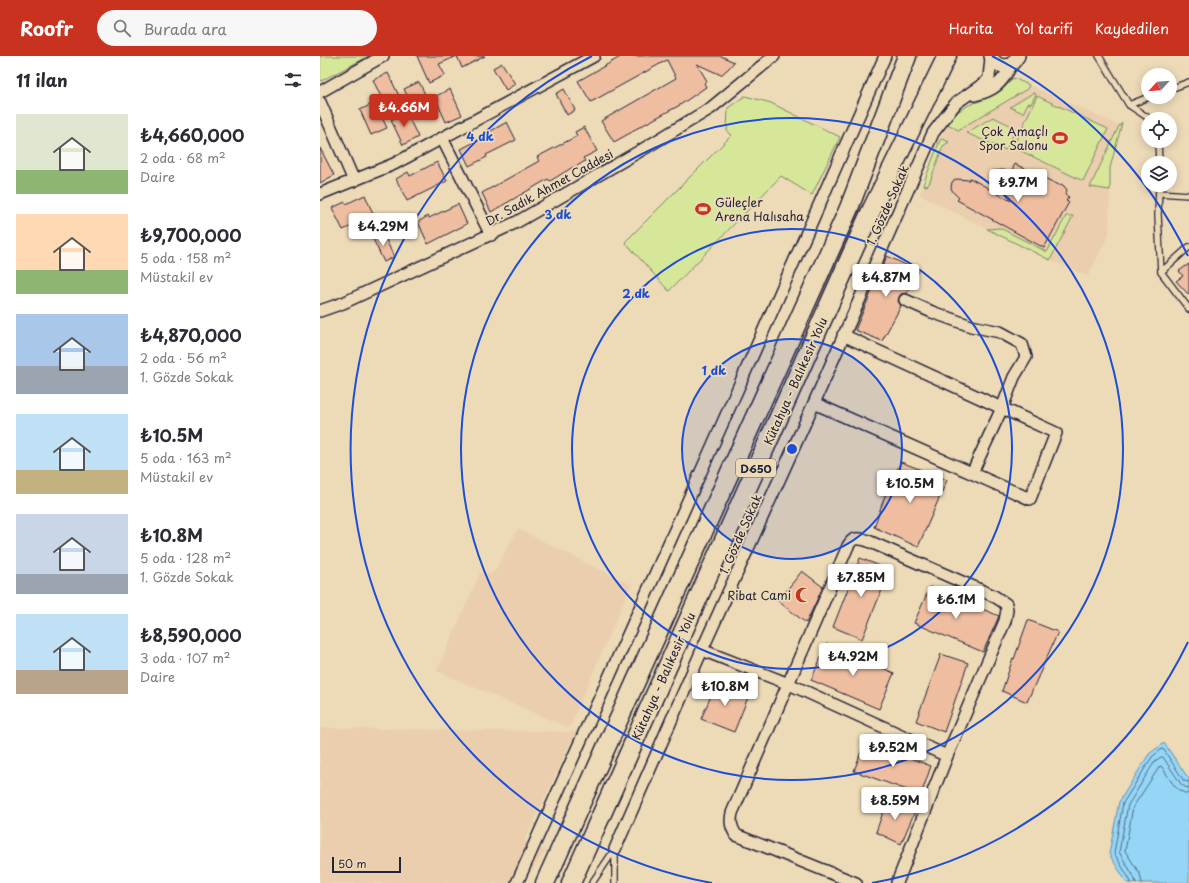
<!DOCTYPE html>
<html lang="tr">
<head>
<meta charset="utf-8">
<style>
	body { margin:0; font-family:"Playpen Sans",sans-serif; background:#f7f7f7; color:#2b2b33; height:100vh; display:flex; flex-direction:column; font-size:15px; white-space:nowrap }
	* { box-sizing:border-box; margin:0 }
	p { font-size:13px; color:#7c7c81 }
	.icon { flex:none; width:22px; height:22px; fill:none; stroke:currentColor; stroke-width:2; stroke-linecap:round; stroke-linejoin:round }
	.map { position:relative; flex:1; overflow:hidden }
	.side { display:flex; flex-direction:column; background:#fff; width:320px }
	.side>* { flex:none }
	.needle { width:26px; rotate:244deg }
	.controls { position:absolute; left:821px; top:12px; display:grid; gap:8px }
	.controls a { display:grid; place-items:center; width:36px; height:36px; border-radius:50%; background:#fff; box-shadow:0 2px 10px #0003; font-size:20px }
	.scale { position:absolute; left:12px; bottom:10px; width:69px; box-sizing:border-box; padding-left:4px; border:2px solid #22223b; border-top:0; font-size:11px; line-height:14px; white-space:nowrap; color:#22223b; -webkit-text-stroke:3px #eddab7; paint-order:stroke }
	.price { position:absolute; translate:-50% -34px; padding:0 9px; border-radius:4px; background:#fff; color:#222; font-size:13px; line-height:26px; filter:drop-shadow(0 1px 2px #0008) }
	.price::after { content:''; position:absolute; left:50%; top:24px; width:12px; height:9px; margin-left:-6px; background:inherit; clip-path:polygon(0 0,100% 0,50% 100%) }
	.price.current { background:#c8321e; color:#fff }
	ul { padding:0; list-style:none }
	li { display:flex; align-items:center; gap:12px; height:100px; padding:0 16px }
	li span { display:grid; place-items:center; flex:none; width:112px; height:80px; border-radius:0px; color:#555 }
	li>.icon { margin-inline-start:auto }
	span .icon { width:48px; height:48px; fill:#fffc; stroke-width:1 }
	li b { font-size:17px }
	h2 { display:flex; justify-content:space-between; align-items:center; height:48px; padding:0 16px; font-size:17px }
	header { display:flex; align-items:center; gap:24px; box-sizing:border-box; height:56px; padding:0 20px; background:#c8321e; color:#fff }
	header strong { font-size:19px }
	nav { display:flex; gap:22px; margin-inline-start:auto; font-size:14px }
	.search { width:280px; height:36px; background:#f7f7f7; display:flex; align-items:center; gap:10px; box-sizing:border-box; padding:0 14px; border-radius:22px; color:#7c7c81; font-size:15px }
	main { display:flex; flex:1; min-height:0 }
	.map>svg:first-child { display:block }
	.built { fill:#eaceae }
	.green { fill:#d7e79a; stroke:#7c846a }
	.water { fill:#95d6f6; stroke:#678eab }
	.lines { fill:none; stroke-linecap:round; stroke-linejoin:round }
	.shore { stroke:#506a86; stroke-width:1 }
	.building { fill:#efbea0; stroke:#22223b }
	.service-casing { stroke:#22223b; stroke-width:8 }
	.minor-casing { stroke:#22223b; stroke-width:14 }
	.tertiary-casing { stroke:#22223b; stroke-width:16 }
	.trunk-casing { stroke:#22223b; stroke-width:21 }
	.service { stroke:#eddab7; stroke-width:5.5 }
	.minor { stroke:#eddab7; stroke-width:11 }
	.tertiary { stroke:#eddab7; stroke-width:13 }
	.trunk { stroke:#eddab7; stroke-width:18 }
	.ring { fill:none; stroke:#1d4ed8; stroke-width:2 }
	.labels { text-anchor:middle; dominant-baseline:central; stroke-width:3.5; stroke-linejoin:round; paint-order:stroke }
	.shield { fill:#eddab7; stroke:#5f5960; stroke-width:1 }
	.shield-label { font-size:11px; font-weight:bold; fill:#22223b }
	.poi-label { font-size:12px; fill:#22223b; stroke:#eddab7; text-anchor:end }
	.street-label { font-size:12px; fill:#22223b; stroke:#eddab7 }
	.centre { fill:#1d4ed8; stroke:#eddab7; stroke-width:2 }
	.ring-label { font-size:12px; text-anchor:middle; font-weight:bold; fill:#1d4ed8; stroke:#eddab7; stroke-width:3.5; stroke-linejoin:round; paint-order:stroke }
</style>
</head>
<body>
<header>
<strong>Roofr</strong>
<div class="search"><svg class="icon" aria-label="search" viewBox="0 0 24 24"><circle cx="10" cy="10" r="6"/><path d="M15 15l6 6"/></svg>Burada ara</div>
<nav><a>Harita</a><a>Yol tarifi</a><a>Kaydedilen</a></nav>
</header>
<main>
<section class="side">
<h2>11 ilan<svg class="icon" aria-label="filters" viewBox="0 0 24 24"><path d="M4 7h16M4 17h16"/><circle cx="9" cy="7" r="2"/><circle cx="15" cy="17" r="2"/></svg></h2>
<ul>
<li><span style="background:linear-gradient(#dfe7d0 70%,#8fb573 0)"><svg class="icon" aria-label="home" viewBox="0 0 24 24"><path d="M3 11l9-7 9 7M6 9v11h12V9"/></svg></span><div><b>₺4,660,000</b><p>2 oda · 68 m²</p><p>Daire</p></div></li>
<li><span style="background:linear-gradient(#ffd9b3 70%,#8fb573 0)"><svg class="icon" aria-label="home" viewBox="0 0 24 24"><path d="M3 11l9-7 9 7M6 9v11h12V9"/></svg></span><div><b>₺9,700,000</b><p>5 oda · 158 m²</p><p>Müstakil ev</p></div></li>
<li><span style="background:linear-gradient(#a9c7e8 65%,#9aa5b1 0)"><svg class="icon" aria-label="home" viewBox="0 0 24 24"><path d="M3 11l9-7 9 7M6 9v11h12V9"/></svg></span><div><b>₺4,870,000</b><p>2 oda · 56 m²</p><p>1. Gözde Sokak</p></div></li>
<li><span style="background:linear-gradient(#bfe0f5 70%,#c2b280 0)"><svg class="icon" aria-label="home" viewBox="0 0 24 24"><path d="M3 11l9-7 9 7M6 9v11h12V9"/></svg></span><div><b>₺10.5M</b><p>5 oda · 163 m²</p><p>Müstakil ev</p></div></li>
<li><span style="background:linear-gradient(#c9d6e8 75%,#9aa5b1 0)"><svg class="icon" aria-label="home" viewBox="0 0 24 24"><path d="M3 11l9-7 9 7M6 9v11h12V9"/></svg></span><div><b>₺10.8M</b><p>5 oda · 128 m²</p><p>1. Gözde Sokak</p></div></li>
<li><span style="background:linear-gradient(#bfe0f5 70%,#b9a48a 0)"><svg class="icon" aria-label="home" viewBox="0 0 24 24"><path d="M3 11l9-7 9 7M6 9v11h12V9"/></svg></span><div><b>₺8,590,000</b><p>3 oda · 107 m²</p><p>Daire</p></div></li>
</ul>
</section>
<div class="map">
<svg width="869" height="827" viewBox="0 0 869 827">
	<rect width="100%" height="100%" fill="#eddab7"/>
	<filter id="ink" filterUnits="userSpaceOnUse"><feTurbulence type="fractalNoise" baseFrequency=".025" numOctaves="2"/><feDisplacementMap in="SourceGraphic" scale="8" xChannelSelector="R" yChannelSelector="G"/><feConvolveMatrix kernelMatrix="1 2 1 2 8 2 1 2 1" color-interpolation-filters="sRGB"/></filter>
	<g filter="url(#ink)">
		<path class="built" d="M693,22L798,69L802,67L790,112L789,178L768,220L730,204L600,139L620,84L629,66L636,57L645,51L677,38L686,31Z
			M198,473L311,529L249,672L117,615L160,517L173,518Z
			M0,672L256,676L204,785L226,794L203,827H0Z"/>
		<path class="green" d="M0,0H49L1,25L0,23Z
			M693,22L709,29L707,33L638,74L628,68C642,45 658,49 678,37C684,33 688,28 693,22Z
			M713,37L716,38L711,48L708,47L703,57L690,51Z
			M425,40L451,47L520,81L492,139L461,120L349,235L305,186L412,79L407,75L408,52Z
			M717,40L788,73L763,125L693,91Z
			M673,61L696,72L686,94L646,77Z
			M802,67L790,112V134L770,131L799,70Z
			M622,83L629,86L623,90L609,128L607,130L603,129L620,84Z
			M746,160H753L730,204L667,173L680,172L727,196Z"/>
		<path class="water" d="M844,687L869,723V827H807L789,798L799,746L829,698Z"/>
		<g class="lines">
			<path class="shore" d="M811,827L810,824L794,797L803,747L832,701L842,693L844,694L864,725L869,726
				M816,827L814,821L799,796L808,749L835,705L841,701H843L861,728L865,731L869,732
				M822,827L820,818L805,795L813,751L840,710L842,711C849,721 855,737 869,738"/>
		</g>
		<path class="building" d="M97,0H165L142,12L137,0L119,8L125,19L109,27Z
			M302,0H401L414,6L409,12L401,19L377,8L387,25L384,27L386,31L360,49L312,75V76L294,86L281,65L356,22L347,4L271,46L258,25Z
			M182,7L195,28L186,34L173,12Z
			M68,17L80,42L58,53L67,72L51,79L40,54L62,43L53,24Z
			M99,26L108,44L130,33L142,59L126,66L118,48L96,58L84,33Z
			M244,33L255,54L247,59L236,38Z
			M86,56L98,81L83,89L71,64Z
			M187,66L196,84L166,99L167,101L149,110L141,93L170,78L169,76Z
			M264,71L277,95L263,102L265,105L254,112L253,111L230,125L228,123L171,156L162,137L219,105L217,101L257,80L255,76Z
			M0,92L14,119L0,127Z
			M117,106L127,125L87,145L76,123L88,116L90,120Z
			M695,108L739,129L741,128L744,130L747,134L745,139L749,141L746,145L749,146L724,192L637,144L639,142L633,136L631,132L632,126L636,123L649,124L650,122L691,145L672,115L684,114L690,118Z
			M45,139L54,160L23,174L12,152L25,146L26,148Z
			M138,148L147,168L108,188L98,166L108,160L109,162Z
			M62,175L74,201L64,206L52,181Z
			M567,200L599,215L587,237L581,238L579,241L578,245L581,250L562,285L535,274Z
			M869,208V239L856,225L863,220L859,215Z
			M581,406L627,424L598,491L554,471L567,434Z
			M540,502L570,514L542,583L513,571Z
			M482,515L503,531L486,567L458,545Z
			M610,531L679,560L663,596L594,567Z
			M708,564L738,576L707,646L682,635L693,602L694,603Z
			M507,588L574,617L559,653L491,624Z
			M621,598L648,607L624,676L596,665Z
			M397,626L429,639L414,676L381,663Z
			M545,685L611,710L601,739L534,715Z
			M568,742L595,755L581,788L556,776Z"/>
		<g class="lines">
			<defs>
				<path id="service" d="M779,0L809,49L827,61L828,64
					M850,33L869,26
					M809,49L829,41
					M838,85L839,107
					M839,129L838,159L841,216L869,191
					M839,137L869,139
					M841,216L869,253
					M295,793V827
					M272,827L295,793"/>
				<path id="minor" d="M0,36L63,0
					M655,39C675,34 682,27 692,8
					M0,46L34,125
					M122,82L171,179
					M0,138L74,108L274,0
					M585,244L612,256L651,270L680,276L702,288L706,301L694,321L682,352L652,417
					M0,255L23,247L197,166L325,92L391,52L454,0
					M494,347L710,443L736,377L523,279
					M382,594L469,628L627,700
					M295,793L382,594L494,347L613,77L636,47L666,26L669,22L671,2
					M197,827L392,391L565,0
					M536,827L416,779C411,771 410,766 412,757L528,490C533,481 536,482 546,484L674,540L686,548L687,554L685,565L627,700L577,827"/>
				<path id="tertiary" d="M671,0C675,9 682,12 692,8L698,0"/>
				<path id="trunk" d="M225,827L529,152L587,0
					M251,827L550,157L627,0"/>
			</defs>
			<use href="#service" class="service-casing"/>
			<use href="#minor" class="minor-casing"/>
			<use href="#tertiary" class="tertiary-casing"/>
			<use href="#trunk" class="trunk-casing"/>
			<use href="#service" class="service"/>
			<use href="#minor" class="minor"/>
			<use href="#tertiary" class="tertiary"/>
			<use href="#trunk" class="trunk"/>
		</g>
	</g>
	<circle cx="472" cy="393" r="110" fill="#1d4ed8" fill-opacity=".12"/>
	<g class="ring">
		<circle cx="472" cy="393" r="110"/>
		<circle cx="472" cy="393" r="220"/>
		<circle cx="472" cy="393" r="331"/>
		<path d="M868 586A441 441 0 0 1 552 827M392 827A441 441 0 0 1 272 0M672 0A441 441 0 0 1 868 200"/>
	</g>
	<defs>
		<symbol id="stadium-bare" viewBox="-9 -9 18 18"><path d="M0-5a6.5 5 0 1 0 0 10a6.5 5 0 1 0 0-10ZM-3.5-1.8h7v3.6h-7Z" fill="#c8321e" stroke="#eddab7" stroke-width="2.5" paint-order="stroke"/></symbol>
		<symbol id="mosque-bare" viewBox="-9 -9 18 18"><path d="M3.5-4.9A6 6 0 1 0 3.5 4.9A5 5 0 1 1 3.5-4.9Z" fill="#c8321e" stroke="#eddab7" stroke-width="2.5" paint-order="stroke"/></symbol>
	</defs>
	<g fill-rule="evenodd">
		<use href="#stadium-bare" x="729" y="71" width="22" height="22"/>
		<use href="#stadium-bare" x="372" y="142" width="22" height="22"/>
		<use href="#mosque-bare" x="472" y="528" width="22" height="22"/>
	</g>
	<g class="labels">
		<rect class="shield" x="416" y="403" width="40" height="18" rx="3"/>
		<g class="shield-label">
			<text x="436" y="412">D650</text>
		</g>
		<g class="poi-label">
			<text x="728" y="75">Çok Amaçlı<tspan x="728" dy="14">Spor Salonu</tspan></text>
			<text x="395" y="146" text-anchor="start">Güleçler<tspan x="395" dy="14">Arena Halısaha</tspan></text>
			<text x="471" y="539">Ribat Cami</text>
		</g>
		<g class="street-label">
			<text transform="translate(229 131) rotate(-29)">Dr. Sadık Ahmet Caddesi</text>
			<text transform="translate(567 149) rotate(-66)">1. Gözde Sokak</text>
			<text transform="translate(475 325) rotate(-66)">Kütahya - Balıkesir Yolu</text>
			<text transform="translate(420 478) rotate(-66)">1. Gözde Sokak</text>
			<text transform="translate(343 620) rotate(-66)">Kütahya - Balıkesir Yolu</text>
		</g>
	</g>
	<circle cx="472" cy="393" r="6" class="centre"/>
	<g class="ring-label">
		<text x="160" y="85">4 dk</text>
		<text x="238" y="163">3 dk</text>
		<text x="316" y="242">2 dk</text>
		<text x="394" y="319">1 dk</text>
	</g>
</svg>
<div class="controls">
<a><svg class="needle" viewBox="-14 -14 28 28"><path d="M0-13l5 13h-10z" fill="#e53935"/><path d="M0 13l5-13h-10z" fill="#7c7c81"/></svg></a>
<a><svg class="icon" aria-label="locate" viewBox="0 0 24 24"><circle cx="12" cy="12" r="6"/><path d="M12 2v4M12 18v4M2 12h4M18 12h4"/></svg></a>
<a><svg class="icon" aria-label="layers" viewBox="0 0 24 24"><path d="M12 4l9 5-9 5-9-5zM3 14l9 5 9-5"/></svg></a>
</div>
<div class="scale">50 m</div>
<b class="price current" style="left:84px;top:72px">₺4.66M</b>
<b class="price" style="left:698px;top:147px">₺9.7M</b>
<b class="price" style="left:63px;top:191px">₺4.29M</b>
<b class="price" style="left:566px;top:242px">₺4.87M</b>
<b class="price" style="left:590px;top:448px">₺10.5M</b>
<b class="price" style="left:541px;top:542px">₺7.85M</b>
<b class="price" style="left:636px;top:564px">₺6.1M</b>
<b class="price" style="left:533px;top:621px">₺4.92M</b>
<b class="price" style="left:405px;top:651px">₺10.8M</b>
<b class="price" style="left:573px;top:712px">₺9.52M</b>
<b class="price" style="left:575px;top:765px">₺8.59M</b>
</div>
</main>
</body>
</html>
